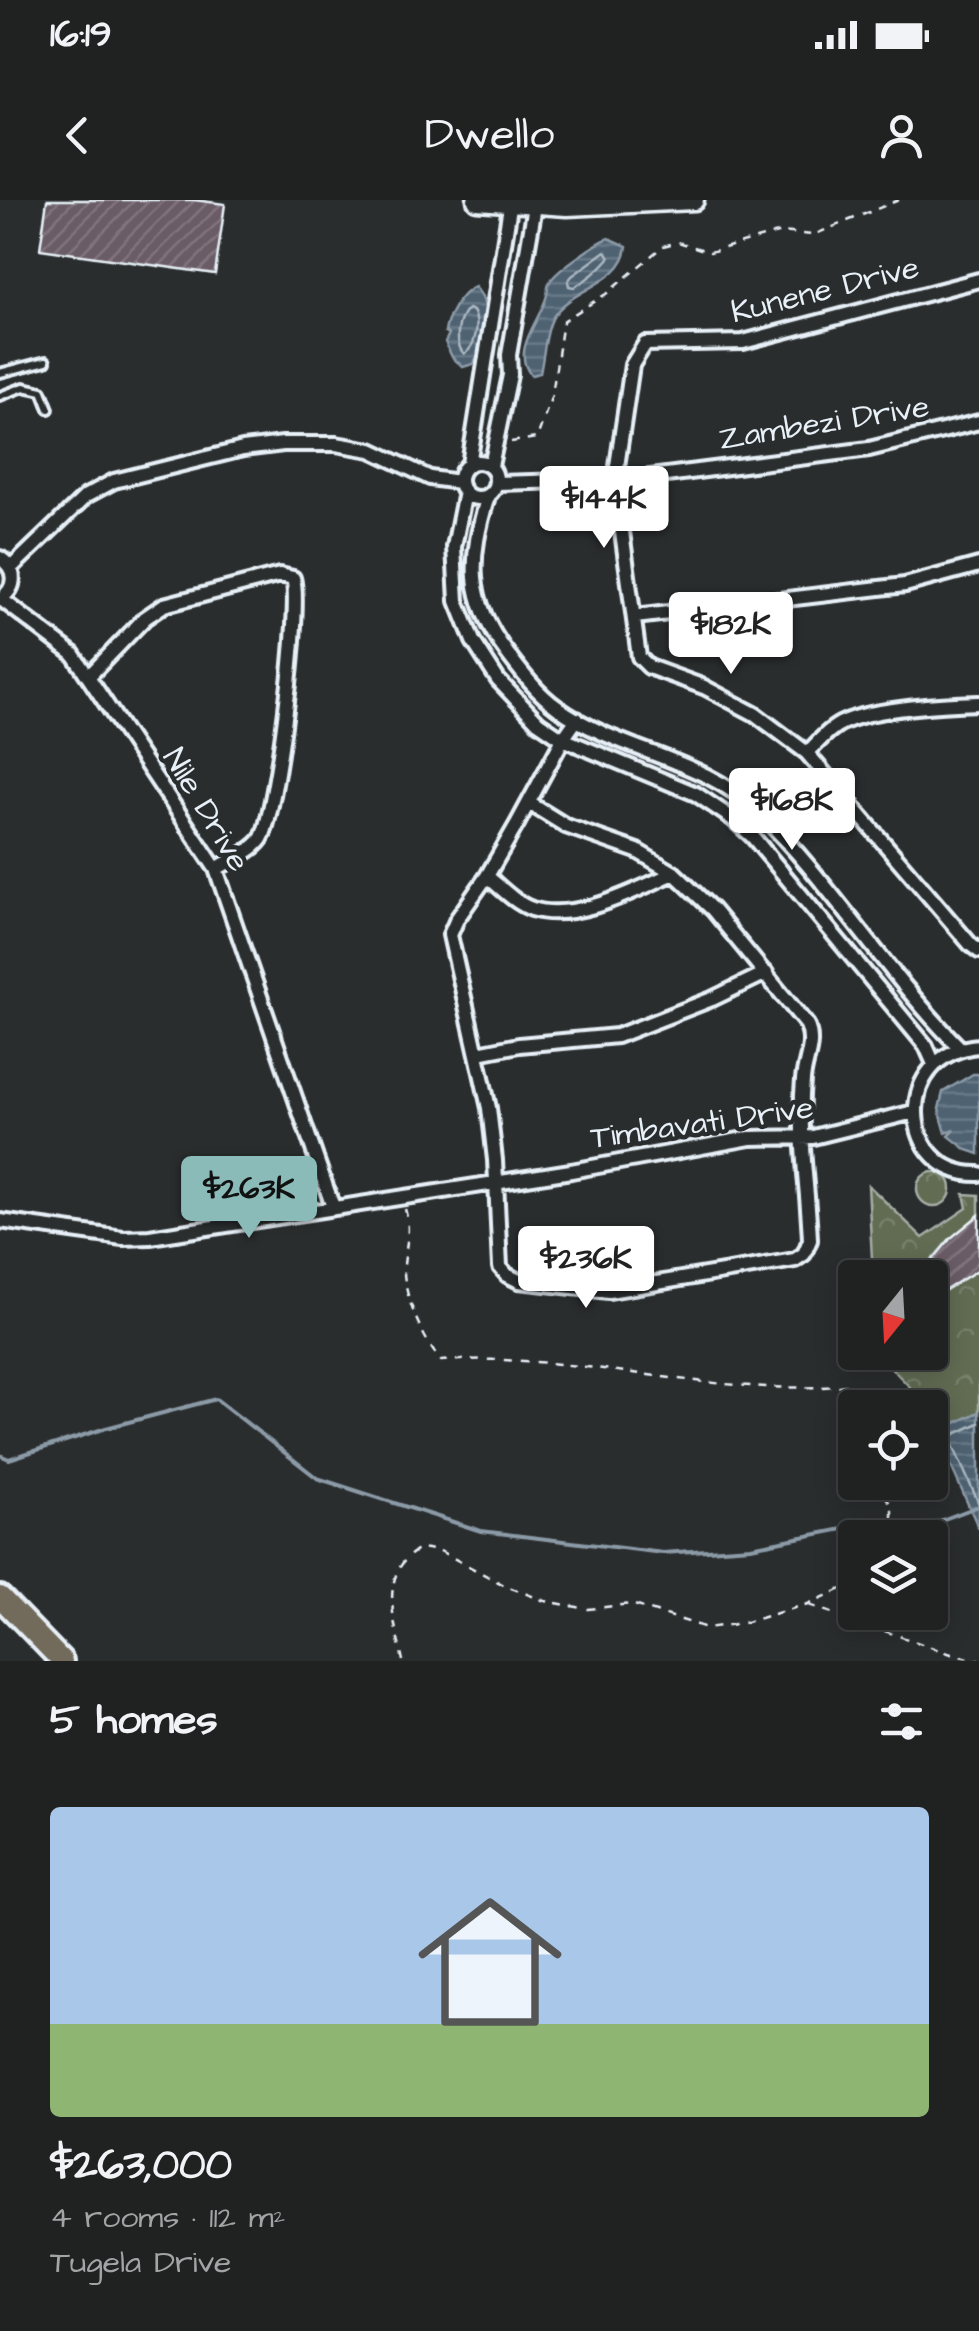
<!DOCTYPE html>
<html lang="en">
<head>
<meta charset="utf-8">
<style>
	body { margin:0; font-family:"Architects Daughter",sans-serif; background:#282a2a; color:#f1f3f6; height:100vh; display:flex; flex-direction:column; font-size:38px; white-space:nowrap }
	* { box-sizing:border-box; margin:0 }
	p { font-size:32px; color:#a2a4a5 }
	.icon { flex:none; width:55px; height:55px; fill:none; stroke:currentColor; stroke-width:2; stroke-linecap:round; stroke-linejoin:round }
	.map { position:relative; height:1461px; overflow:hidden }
	.panel { display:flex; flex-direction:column; background:#202222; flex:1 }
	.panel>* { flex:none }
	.needle { width:65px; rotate:198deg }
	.buttons { position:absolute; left:838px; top:1060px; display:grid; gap:20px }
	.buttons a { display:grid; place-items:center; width:110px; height:110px; border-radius:10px; background:#202222; box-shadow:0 5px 25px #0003,0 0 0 2px #3d3f40; font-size:50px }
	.price { position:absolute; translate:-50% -85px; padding:0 22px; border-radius:10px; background:#fff; color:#222; font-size:32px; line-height:65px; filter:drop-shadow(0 2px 5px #0008) }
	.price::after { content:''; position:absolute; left:50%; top:60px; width:30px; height:22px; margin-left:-15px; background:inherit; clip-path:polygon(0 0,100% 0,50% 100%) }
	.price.active { background:#8bbbb9; color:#111 }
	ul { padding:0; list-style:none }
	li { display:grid; align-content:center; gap:20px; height:530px; padding:0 50px }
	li+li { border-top:2px solid #3d3f40 }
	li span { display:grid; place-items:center; height:310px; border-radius:10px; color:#555 }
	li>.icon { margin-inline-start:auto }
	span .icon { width:180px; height:180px; fill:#fffc; stroke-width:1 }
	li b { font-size:42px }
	h2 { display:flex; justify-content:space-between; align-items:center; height:120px; padding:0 50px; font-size:42px }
	.status { display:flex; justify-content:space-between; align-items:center; height:70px; padding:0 50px; background:#202222; direction:ltr }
	.status svg { height:28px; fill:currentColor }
	header { display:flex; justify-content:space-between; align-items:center; height:130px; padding:0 50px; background:#202222; font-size:45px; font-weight:600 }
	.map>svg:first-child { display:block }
	.park { fill:url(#park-crowns); stroke:#a5aea6; stroke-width:2.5 }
	.water { fill:url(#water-rules); stroke:#8c9ba8; stroke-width:2.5 }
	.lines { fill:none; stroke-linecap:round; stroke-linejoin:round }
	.shore { stroke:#abb8c2; stroke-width:2.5 }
	.stream { stroke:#8c9ba8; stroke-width:4 }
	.building { fill:url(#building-hatch); stroke:#e8f1f8; stroke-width:2.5 }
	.lane-casing { stroke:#e8f1f8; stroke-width:14 }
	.street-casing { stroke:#e8f1f8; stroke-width:20 }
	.secondary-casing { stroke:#e8f1f8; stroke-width:25 }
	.primary-casing { stroke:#e8f1f8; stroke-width:28 }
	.path { stroke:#e8f1f8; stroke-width:2.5; stroke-dasharray:8 8; stroke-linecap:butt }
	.lane { stroke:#2a2d2e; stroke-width:6 }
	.street { stroke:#2a2d2e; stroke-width:12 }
	.secondary { stroke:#2a2d2e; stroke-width:18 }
	.primary { stroke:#726b5a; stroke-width:20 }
	.labels { text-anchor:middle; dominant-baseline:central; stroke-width:9; stroke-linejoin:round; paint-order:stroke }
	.street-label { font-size:32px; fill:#e8f1f8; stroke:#2a2d2e }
</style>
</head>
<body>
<div class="status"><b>16:19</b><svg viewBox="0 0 49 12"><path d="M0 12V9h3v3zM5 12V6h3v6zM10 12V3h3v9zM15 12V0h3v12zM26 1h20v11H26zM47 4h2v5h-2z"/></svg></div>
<header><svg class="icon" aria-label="back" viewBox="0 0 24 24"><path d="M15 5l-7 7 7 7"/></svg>Dwello<svg class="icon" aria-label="person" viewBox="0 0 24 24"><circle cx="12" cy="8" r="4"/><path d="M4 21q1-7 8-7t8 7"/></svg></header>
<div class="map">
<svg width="979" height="1461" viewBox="0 0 979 1461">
	<defs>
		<pattern id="park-crowns" width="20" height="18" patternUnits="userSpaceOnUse" patternTransform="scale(2.5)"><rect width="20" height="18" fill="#626c53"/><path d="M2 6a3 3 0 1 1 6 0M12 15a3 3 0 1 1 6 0" fill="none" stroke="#78816c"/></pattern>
		<pattern id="water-rules" width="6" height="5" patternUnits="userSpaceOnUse" patternTransform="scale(2.5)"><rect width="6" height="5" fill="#4f6272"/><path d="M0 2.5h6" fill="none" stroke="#687987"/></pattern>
		<pattern id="building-hatch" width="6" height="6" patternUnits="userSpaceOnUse" patternTransform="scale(2.5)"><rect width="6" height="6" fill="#6b5c66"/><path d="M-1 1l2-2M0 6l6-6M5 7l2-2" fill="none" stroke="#80747d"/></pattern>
	</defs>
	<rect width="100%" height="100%" fill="#2a2d2e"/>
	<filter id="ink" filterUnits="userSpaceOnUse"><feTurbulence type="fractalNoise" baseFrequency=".01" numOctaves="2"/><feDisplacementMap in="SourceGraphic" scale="20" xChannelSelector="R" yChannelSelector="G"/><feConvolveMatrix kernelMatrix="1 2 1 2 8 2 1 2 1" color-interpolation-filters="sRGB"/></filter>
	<g filter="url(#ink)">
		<path class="park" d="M917 989a17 17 0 1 1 34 0a17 17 0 1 1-34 0Z
			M868,985L923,1038L967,1008L964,994L979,995V1015L948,1041L923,1070L929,1078L873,1077Z
			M979,1069V1212L945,1228L930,1208L877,1153L930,1152V1078L943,1092Z"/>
		<path class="water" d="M609,38L627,46C623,84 570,88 553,117C545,131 544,156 540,173L531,175C510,150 541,120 547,95C549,87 546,87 551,80C560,68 595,44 609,38Z
			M475,87C493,106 487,143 473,164L463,167L452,157L445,142L449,134L445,132C447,119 458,94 475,87Z
			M973,874H979V954L967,950L949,936L955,930L946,933L939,909L943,892Z
			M979,1212V1329L936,1232Z"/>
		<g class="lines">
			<path class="shore" d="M606,51L610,57C599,70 589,79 574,87L569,86L568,81L572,76Z
				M468,109L473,111C480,123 476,147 464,154C454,143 457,119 468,109Z
				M979,1223L953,1235L950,1239L979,1304"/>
			<path class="stream" d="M0,1255L9,1259L106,1228L216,1199L317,1278L481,1331L663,1353L751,1347L843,1329L915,1330L979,1306"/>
		</g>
		<path class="building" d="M47,0H194L225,4L215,74L40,49Z
			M979,1015V1069L944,1091L930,1078L921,1074L951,1038Z"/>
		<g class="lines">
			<defs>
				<path id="lane" d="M0,173L46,161
					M0,196L24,187L42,191L49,209"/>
				<path id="street" d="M979,80L743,142L645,144L632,165L615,280L639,457L649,467L704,487L755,514L807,553L971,745L979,751
					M460 280a18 18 0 1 1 36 0a18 18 0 1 1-36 0Z
					M469,264L511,0
					M491,266L510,175L509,155L536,0
					M497,283L635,279L869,249L979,222
					M465,292L454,347L457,401L473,441L498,480L538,522L563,539L696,594L733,619L752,636L926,846L934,864
					M488,296C469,359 466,398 507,453C522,473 537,493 558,508C621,553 702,557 759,612C832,684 888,776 961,849
					M0,358C17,369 17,388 0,399
					M11,368L86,296L114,281L243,249L283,244H336L371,250L430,278L459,282
					M1,399L73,454L216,669L333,1007
					M635,417L905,385L979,365
					M90,475L145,418L164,405L280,375L293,378C302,405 276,615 261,639C252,652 229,661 216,669
					M807,553C818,543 829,528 844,522C875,508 944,504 979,503
					M529,603L566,626L637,651L674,673L713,710L807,825C815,845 805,859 803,880C798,933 808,987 810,1040L804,1054L795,1060L609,1091L519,1081L507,1075L500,1067L495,960L489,908L450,735L457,719L487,676L517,624L563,539L577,519
					M487,676C500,687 515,703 532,709C575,723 636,690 674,673
					M979,846C892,853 898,975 979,974
					M478,853L519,845L617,836L712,799L766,773
					M0,1021L123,1038L150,1037L571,971L750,938L813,937L914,912"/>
				<path id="secondary" d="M477,0L567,6L694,0"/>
				<path id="primary" d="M0,1397L62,1461"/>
			</defs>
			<use href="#lane" class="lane-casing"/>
			<use href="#street" class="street-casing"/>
			<use href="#secondary" class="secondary-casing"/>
			<use href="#primary" class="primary-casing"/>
			<path class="path" d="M511,242L537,238L552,195L563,121L606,94L663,46L678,42L710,52L781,32L813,35L899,0
				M405,1009C411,1028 406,1045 404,1065C402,1093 423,1140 441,1161C577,1151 712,1199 849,1185L854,1187L857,1208
				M877,1282L892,1307V1338
				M809,1405L954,1455L979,1460
				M403,1461C395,1423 376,1372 421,1348L440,1351L506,1386L545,1401L588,1409L631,1404L707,1428L743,1423L808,1404L855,1383"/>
			<use href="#lane" class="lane"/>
			<use href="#street" class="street"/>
			<use href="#secondary" class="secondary"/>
			<use href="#primary" class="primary"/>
		</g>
	</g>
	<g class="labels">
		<g class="street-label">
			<text transform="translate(825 90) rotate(-14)">Kunene Drive</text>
			<text transform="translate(824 223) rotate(-9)">Zambezi Drive</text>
			<text transform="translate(206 610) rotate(59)">Nile Drive</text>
			<text transform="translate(702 923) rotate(-8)">Timbavati Drive</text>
		</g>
	</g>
</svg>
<div class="buttons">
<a><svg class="needle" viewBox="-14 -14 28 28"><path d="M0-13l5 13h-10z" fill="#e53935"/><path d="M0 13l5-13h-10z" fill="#a2a4a5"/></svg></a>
<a><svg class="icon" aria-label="locate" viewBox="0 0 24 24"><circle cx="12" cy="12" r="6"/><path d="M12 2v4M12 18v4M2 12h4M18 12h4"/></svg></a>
<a><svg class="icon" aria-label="layers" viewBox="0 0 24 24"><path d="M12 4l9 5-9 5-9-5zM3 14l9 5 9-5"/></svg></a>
</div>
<b class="price" style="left:604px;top:351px">$144K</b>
<b class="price" style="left:731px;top:477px">$182K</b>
<b class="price" style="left:792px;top:653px">$168K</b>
<b class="price active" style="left:249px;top:1041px">$263K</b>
<b class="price" style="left:586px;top:1111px">$236K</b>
</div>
<section class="panel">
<h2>5 homes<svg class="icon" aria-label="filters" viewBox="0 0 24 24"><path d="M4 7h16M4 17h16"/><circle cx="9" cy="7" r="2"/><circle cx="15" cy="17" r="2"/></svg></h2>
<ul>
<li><span style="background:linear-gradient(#a9c7e8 70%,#8fb573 0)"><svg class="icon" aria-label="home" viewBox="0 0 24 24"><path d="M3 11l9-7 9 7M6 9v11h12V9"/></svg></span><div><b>$263,000</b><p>4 rooms · 112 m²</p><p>Tugela Drive</p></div></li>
</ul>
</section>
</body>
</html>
